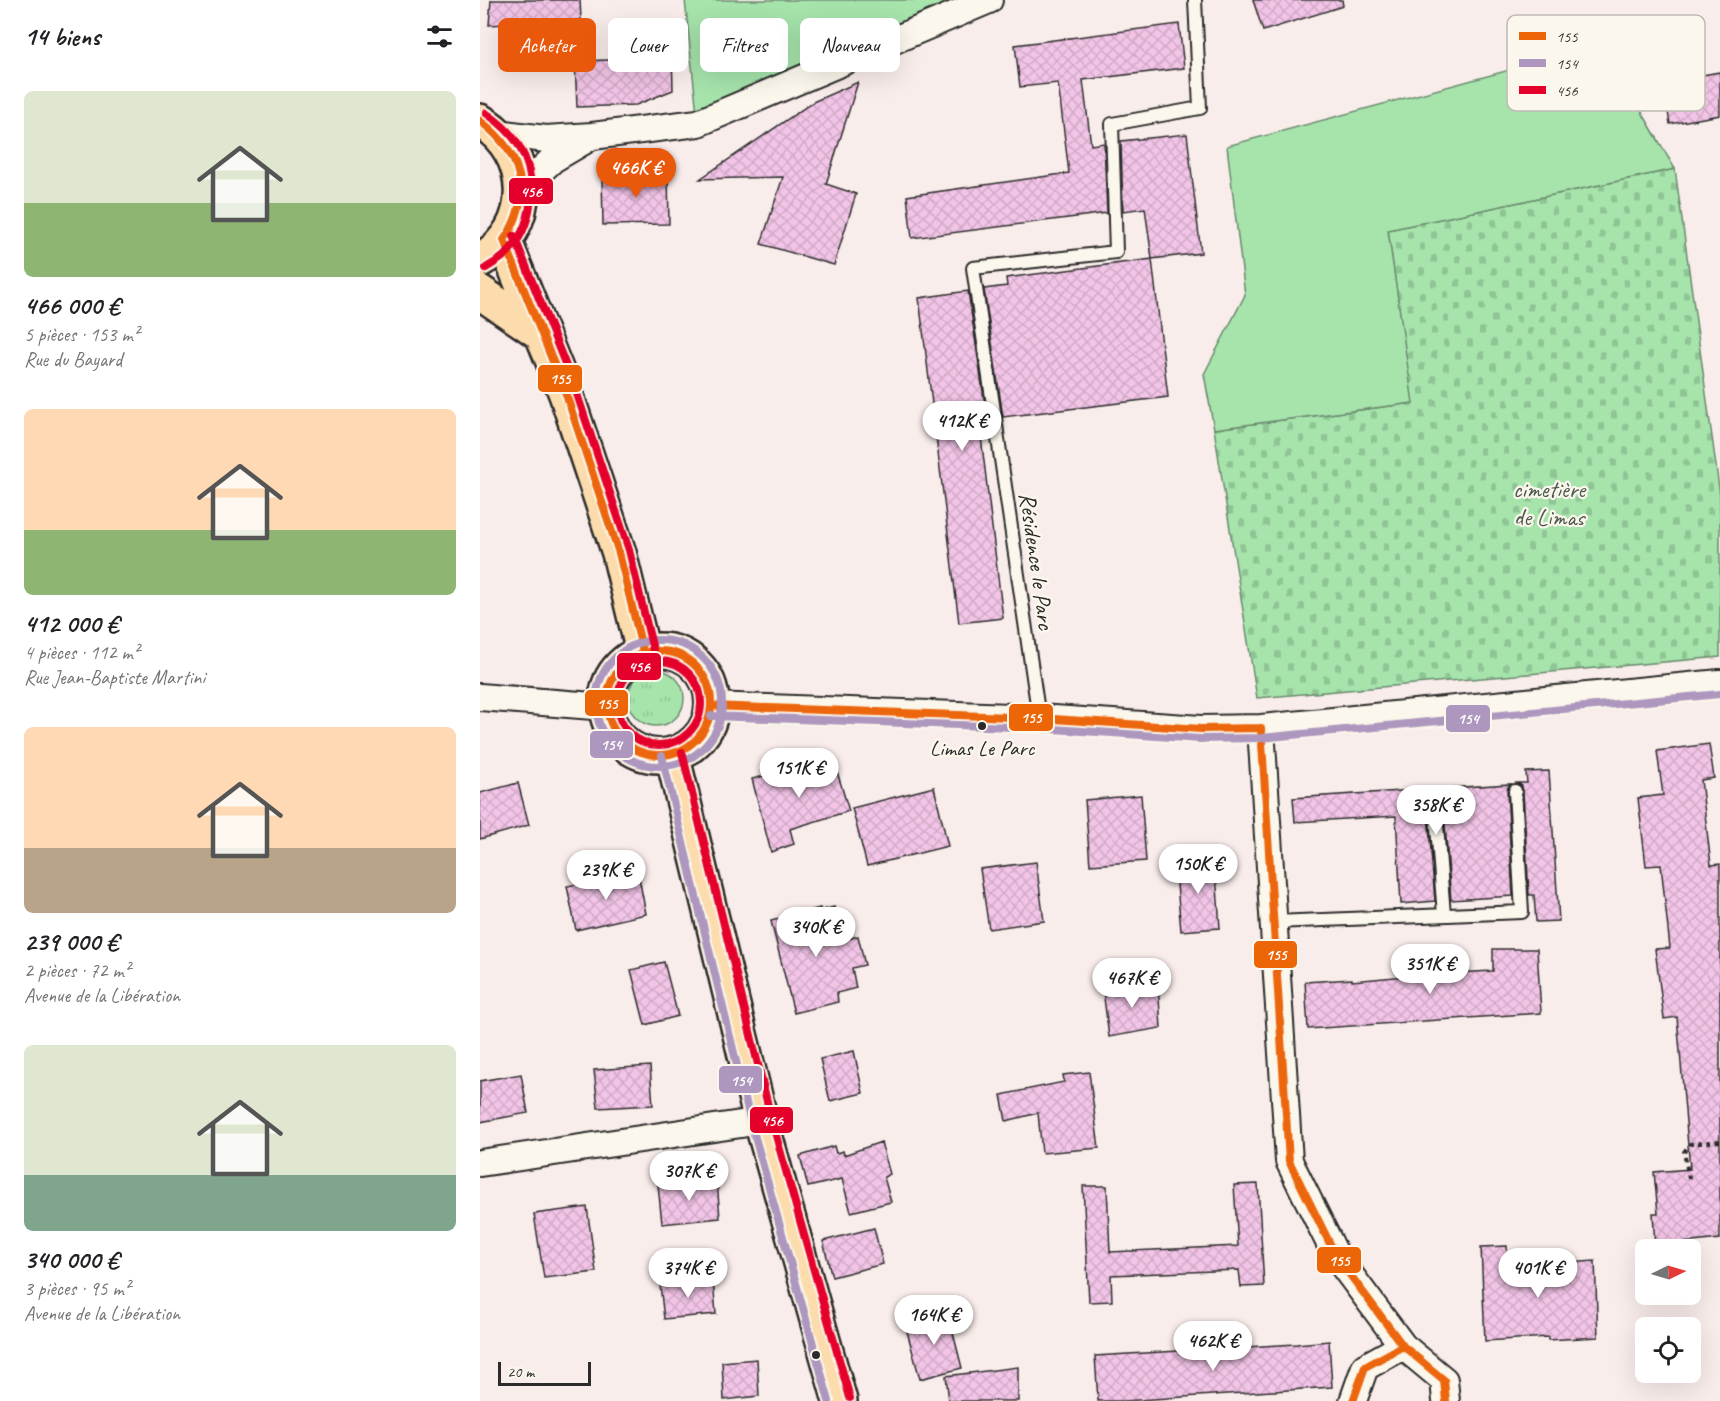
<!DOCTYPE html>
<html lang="fr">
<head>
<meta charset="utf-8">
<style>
	body { margin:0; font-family:Caveat,sans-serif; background:#f6f6f6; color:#202124; height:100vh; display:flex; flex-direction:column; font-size:22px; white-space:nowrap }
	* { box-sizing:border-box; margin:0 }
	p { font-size:20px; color:#757577 }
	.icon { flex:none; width:33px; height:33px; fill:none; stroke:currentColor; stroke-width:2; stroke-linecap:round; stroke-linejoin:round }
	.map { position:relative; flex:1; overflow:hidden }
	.drawer { display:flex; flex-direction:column; background:#fff; width:480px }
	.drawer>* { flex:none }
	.banner { position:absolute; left:18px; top:18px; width:570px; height:54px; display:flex; gap:12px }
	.needle { width:39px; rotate:85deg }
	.buttons { position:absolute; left:1155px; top:1239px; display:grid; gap:12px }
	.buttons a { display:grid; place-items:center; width:66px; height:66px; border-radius:9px; background:#fff; box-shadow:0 6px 24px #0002; font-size:30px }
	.scale { position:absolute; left:18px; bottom:15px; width:93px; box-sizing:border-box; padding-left:6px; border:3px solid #2b2b2b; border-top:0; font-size:16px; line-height:21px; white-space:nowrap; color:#2b2b2b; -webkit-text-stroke:4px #fbf7ec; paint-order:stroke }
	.price { position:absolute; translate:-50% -51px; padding:0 14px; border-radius:21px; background:#fff; color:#222; font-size:20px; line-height:39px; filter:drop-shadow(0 2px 3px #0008) }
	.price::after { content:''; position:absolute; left:50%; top:36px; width:18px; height:14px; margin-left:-9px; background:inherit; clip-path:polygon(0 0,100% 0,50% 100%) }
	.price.current { background:#ea580c; color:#fff }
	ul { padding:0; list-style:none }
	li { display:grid; align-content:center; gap:12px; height:318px; padding:0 24px }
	li span { display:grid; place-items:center; height:186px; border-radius:9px; color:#555 }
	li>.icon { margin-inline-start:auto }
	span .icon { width:108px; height:108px; fill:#fffc; stroke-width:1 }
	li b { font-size:26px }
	h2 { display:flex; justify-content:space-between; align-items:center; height:72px; padding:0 24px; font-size:26px }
	.pill { padding:0 21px; border-radius:9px; background:#fff; box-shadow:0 6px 24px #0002; font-size:21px; line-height:54px }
	.pill.current { background:#ea580c; color:#fff }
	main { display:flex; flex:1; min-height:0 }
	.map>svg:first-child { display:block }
	.grass { fill:url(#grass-tufts); stroke:#68886c; stroke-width:1.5 }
	.cemetery { fill:url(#cemetery-stones); stroke:#68886c; stroke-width:1.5 }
	.garden { fill:#a6e4ac; stroke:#68886c; stroke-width:1.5 }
	.building { fill:url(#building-cross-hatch); stroke:#2b2b2b; stroke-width:1.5 }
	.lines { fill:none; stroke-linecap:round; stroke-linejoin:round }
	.service-casing { stroke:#2b2b2b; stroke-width:16 }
	.minor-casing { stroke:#2b2b2b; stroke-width:30 }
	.primary-casing { stroke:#2b2b2b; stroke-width:38 }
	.path { stroke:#2b2b2b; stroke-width:4; stroke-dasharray:4.5 4.5; stroke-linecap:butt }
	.service { stroke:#fbf7ec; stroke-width:12 }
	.minor { stroke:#fbf7ec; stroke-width:26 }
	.primary { stroke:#fcdcac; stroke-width:33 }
	.bus-1-casing { stroke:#fbf7ec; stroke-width:12 }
	.bus-2-casing { stroke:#fbf7ec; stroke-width:12 }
	.bus-3-casing { stroke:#fbf7ec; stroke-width:12 }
	.bus-1 { stroke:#ec6608; stroke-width:8 }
	.bus-2 { stroke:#ae97be; stroke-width:8 }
	.bus-3 { stroke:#e4002b; stroke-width:8 }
	.bus-dot { fill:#2b2b2b; stroke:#fbf7ec; stroke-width:2 }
	.labels { text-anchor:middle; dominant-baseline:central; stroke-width:4.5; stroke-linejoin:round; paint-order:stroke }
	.bus-label { font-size:22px; fill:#2b2b2b; stroke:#fbf7ec }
	.park-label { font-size:24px; fill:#4a594b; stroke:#fbf7ec }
	.street-label { font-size:24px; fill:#2b2b2b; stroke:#fbf7ec }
	.key { fill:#fbf7ec; stroke:#bdbab2; stroke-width:1.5 }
	.key-label { font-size:16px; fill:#2b2b2b }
	.line-badge { stroke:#fbf7ec; stroke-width:2 }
	.badge-label { font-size:16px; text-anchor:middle; font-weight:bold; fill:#fff }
</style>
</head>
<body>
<main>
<section class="drawer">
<h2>14 biens<svg class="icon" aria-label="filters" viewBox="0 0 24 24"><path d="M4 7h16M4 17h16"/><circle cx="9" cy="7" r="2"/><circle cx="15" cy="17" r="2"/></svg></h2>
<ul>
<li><span style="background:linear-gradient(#dfe7d0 60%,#8fb573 0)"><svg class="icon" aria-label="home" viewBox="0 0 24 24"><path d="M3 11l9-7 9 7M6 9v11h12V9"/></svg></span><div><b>466 000 €</b><p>5 pièces · 153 m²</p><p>Rue du Bayard</p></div></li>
<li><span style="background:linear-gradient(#ffd9b3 65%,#8fb573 0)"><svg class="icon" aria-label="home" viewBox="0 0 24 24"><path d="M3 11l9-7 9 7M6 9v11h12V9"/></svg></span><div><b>412 000 €</b><p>4 pièces · 112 m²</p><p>Rue Jean-Baptiste Martini</p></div></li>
<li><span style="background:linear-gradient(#ffd9b3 65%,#b9a48a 0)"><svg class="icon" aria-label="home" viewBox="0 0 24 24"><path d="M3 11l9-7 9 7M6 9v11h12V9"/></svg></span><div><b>239 000 €</b><p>2 pièces · 72 m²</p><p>Avenue de la Libération</p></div></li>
<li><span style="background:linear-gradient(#dfe7d0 70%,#7fa58c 0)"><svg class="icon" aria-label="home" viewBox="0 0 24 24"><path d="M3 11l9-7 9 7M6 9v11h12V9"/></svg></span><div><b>340 000 €</b><p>3 pièces · 95 m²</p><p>Avenue de la Libération</p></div></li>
</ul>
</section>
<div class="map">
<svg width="1240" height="1401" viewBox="0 0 1240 1401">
	<defs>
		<pattern id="grass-tufts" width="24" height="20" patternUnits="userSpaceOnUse" patternTransform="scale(1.5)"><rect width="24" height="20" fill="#a6e4ac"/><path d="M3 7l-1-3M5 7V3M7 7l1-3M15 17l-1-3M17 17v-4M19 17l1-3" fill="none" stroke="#8fc494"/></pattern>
		<pattern id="cemetery-stones" width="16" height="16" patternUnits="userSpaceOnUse" patternTransform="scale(1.5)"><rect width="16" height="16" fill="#a6e4ac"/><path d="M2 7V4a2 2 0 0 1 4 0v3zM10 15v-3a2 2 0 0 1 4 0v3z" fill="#8fc494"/></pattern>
		<pattern id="building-cross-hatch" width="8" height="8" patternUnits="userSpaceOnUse" patternTransform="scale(1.5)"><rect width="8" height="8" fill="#f2c4e7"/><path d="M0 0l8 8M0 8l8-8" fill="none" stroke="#d0a9c6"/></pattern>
	</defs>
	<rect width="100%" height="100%" fill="#f9edeb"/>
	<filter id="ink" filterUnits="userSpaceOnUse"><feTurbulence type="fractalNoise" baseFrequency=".0167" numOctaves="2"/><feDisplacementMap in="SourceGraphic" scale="12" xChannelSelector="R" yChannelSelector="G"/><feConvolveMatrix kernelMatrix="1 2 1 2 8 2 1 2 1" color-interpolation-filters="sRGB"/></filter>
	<g filter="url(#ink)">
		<path class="grass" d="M148 698a28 28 0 1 1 56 0a28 28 0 1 1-56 0Z"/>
		<path class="cemetery" d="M1195,169L1240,495V657L777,698L734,429L932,403L908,230Z"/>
		<path class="garden" d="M205,0H509L218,123Z
			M1123,45L1195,169L908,230L933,403L734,429L724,374L765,295L747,146Z"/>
		<path class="building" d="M11,0H100L101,20L9,25Z
			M773,0H862L863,6L783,31Z
			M699,24L704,68L603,80L611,145L624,143L627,213L432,238L427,196L589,173L578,83L540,87L535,45Z
			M192,50L193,90L156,105L97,107L95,61L165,59Z
			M1240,72V115L1190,124L1184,87L1200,84L1199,79Z
			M378,82L346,184L376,194L354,265L281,244L303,177L220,179L333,102Z
			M707,134L721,253L672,259L688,397L523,417L504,289L527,286L526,278L672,259L665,208L643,211L641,141Z
			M188,173L189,224L123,225L122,175Z
			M488,291L507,419L499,420L523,618L479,623L439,298Z
			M1229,744L1234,778L1221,780L1231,865L1240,864V1239L1175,1246L1173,1213H1178L1174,1172L1210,1169L1197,1017L1184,1019L1175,949L1190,948L1181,865L1166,866L1158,798L1183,795L1177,751Z
			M352,755L369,811L310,829L314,844L291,852L272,779L309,770Z
			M1069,771L1079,921L1056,922L1054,895H1049L1043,791L1042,786L1037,783H1047L1046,772Z
			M38,783L49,825L0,839V793Z
			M1031,784L1028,787L1027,791L1033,896L971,900L963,800L961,796L958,793L950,795L947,802L955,901L921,904L916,816L815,822L813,798Z
			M454,787L468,846L387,866L372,808Z
			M661,795L666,861L610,865L605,800Z
			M735,859L740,928L701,931L695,861Z
			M556,862L564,921L509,929L500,869Z
			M158,872L166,914L96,930L87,886Z
			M354,907L362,941L378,936L385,965L372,968L376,988L357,993L358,1002L314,1013L291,921L340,908V911Z
			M1013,949H1057L1061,1013L828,1029L825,982L872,979V981L937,975L1013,971Z
			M184,962L198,1016L165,1025L151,970Z
			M678,983L681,1028L629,1037L623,990Z
			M374,1051L383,1093L350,1101L340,1059Z
			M170,1066L173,1105L118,1108L114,1070Z
			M609,1072L619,1148L562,1153L558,1113L526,1121L521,1095L584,1082L583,1075Z
			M41,1074L48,1113L0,1122V1081Z
			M401,1142L410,1174L404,1177L411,1202L371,1212L362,1179L328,1187L320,1156L354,1146L356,1153L363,1151L364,1155Z
			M237,1181L240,1218L182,1224L178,1185Z
			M778,1184L784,1286L761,1287L759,1270L631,1275L632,1301L609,1302L603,1186H627L630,1252L758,1246L754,1185Z
			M107,1207L116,1272L64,1278L54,1214Z
			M394,1228L403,1264L352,1277L343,1241Z
			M1027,1246L1028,1267L1115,1261L1118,1337L1068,1340V1337L1005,1341L1001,1247Z
			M233,1280L236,1314L184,1319L180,1285Z
			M468,1313L482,1368L440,1379L425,1324Z
			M849,1341L852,1387L644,1401H618L615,1356L816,1344Z
			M277,1359L279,1396L244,1400L242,1362Z
			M538,1367V1401H469L466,1376Z"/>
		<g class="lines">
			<defs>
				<path id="service" d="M559,718L493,268L636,252L632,124L720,108L715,0
					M955,801L964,915
					M794,922L1042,912L1035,791"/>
				<path id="minor" d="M17,133L66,139L112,136L218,123L509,0
					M42,188L73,159L107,139
					M0,697L126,707
					M231,706L559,718L721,729L781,728L1240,683
					M781,728L809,1161L856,1256L923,1346L964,1380L966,1401
					M0,1163L281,1121
					M873,1401L885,1367L923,1346"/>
				<path id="primary" d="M0,121C54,152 56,230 0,260
					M24,240L86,394L139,553L163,652
					M0,292L60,333
					M126 703a53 53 0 1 1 106 0a53 53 0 1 1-106 0Z
					M192,754L281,1121L360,1401"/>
			</defs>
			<use href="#service" class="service-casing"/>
			<use href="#minor" class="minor-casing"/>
			<use href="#primary" class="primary-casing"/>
			<path class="path" d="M1209,1179L1204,1152L1210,1144L1240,1141"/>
			<use href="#service" class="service"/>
			<use href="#minor" class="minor"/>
			<use href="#primary" class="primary"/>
			<defs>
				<path id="bus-1" d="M0,121C42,152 54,196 24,240L86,394L139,553L163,652
					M127 703a52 52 0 1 1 104 0a52 52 0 1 1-104 0Z
					M231,706L559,718L721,729L781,728
					M781,728L809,1161L856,1256L923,1346L964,1380L966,1401
					M873,1401L885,1367L923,1346"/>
				<path id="bus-2" d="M116 703a63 63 0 1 1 126 0a63 63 0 1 1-126 0Z
					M231,716L558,728L720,739L781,738L1240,694
					M182,756L271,1123L349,1401"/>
				<path id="bus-3" d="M34,236L96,391L149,550L173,650
					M6,268C12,264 20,260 25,255C54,228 59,179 39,146C31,132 19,122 6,113
					M137 703a42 42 0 1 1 84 0a42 42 0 1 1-84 0Z
					M202,752L291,1118L370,1398"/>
			</defs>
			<use href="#bus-1" class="bus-1-casing"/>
			<use href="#bus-2" class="bus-2-casing"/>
			<use href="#bus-3" class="bus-3-casing"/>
			<use href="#bus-1" class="bus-1"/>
			<use href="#bus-2" class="bus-2"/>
			<use href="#bus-3" class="bus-3"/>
		</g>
	</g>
	<g class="bus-dot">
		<circle cx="502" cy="726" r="5"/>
		<circle cx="336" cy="1355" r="5"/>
	</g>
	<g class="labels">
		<g class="bus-label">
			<text x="502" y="748">Limas Le Parc</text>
		</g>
		<g class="park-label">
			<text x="1069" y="489">cimetière<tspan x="1069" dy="28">de Limas</tspan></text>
		</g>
		<g class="street-label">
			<text transform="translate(557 561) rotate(82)">Résidence le Parc</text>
		</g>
	</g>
	<rect x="1027" y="15" width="198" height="96" rx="9" class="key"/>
	<rect x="1039" y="32" width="27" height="8" fill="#ec6608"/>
	<rect x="1039" y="59" width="27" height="8" fill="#ae97be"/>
	<rect x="1039" y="86" width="27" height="8" fill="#e4002b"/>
	<g class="key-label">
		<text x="1076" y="42">155</text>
		<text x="1076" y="69">154</text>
		<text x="1076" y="96">456</text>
	</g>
	<g class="line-badge">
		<rect x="28" y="177" width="46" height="28" rx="6" fill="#e4002b"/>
		<rect x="57" y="364" width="46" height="29" rx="6" fill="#ec6608"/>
		<rect x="136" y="652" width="46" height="29" rx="6" fill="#e4002b"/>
		<rect x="104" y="689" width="45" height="28" rx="6" fill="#ec6608"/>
		<rect x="528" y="703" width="46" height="29" rx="6" fill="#ec6608"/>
		<rect x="965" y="704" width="46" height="29" rx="6" fill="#ae97be"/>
		<rect x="109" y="730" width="45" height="29" rx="6" fill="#ae97be"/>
		<rect x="773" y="940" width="45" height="29" rx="6" fill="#ec6608"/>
		<rect x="238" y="1065" width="45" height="29" rx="6" fill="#ae97be"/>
		<rect x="269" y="1106" width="45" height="28" rx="6" fill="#e4002b"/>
		<rect x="836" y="1246" width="46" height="28" rx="6" fill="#ec6608"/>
	</g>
	<g class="badge-label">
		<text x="51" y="197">456</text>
		<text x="80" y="384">155</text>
		<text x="159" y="672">456</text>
		<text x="127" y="709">155</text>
		<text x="551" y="723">155</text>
		<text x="988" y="724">154</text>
		<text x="131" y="750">154</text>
		<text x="796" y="960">155</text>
		<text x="261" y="1086">154</text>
		<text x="292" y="1126">456</text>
		<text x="859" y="1266">155</text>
	</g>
</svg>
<div class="buttons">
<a><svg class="needle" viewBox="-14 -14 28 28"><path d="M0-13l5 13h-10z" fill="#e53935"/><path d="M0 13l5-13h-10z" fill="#757577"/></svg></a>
<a><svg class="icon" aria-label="locate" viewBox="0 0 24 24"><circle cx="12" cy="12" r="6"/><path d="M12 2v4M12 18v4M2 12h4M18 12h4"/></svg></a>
</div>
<div class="scale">20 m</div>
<b class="price current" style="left:156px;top:199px">466K €</b>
<b class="price" style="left:482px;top:452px">412K €</b>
<b class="price" style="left:319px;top:799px">151K €</b>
<b class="price" style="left:956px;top:836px">358K €</b>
<b class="price" style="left:718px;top:895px">150K €</b>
<b class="price" style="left:126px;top:901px">239K €</b>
<b class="price" style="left:336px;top:958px">340K €</b>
<b class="price" style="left:950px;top:995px">351K €</b>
<b class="price" style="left:652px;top:1009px">467K €</b>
<b class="price" style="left:209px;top:1202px">307K €</b>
<b class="price" style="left:208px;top:1299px">374K €</b>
<b class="price" style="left:1058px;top:1299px">401K €</b>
<b class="price" style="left:454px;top:1346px">164K €</b>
<b class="price" style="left:733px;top:1372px">462K €</b>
<div class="banner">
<a class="pill current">Acheter</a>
<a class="pill">Louer</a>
<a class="pill">Filtres</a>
<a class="pill">Nouveau</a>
</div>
</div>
</main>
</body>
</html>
